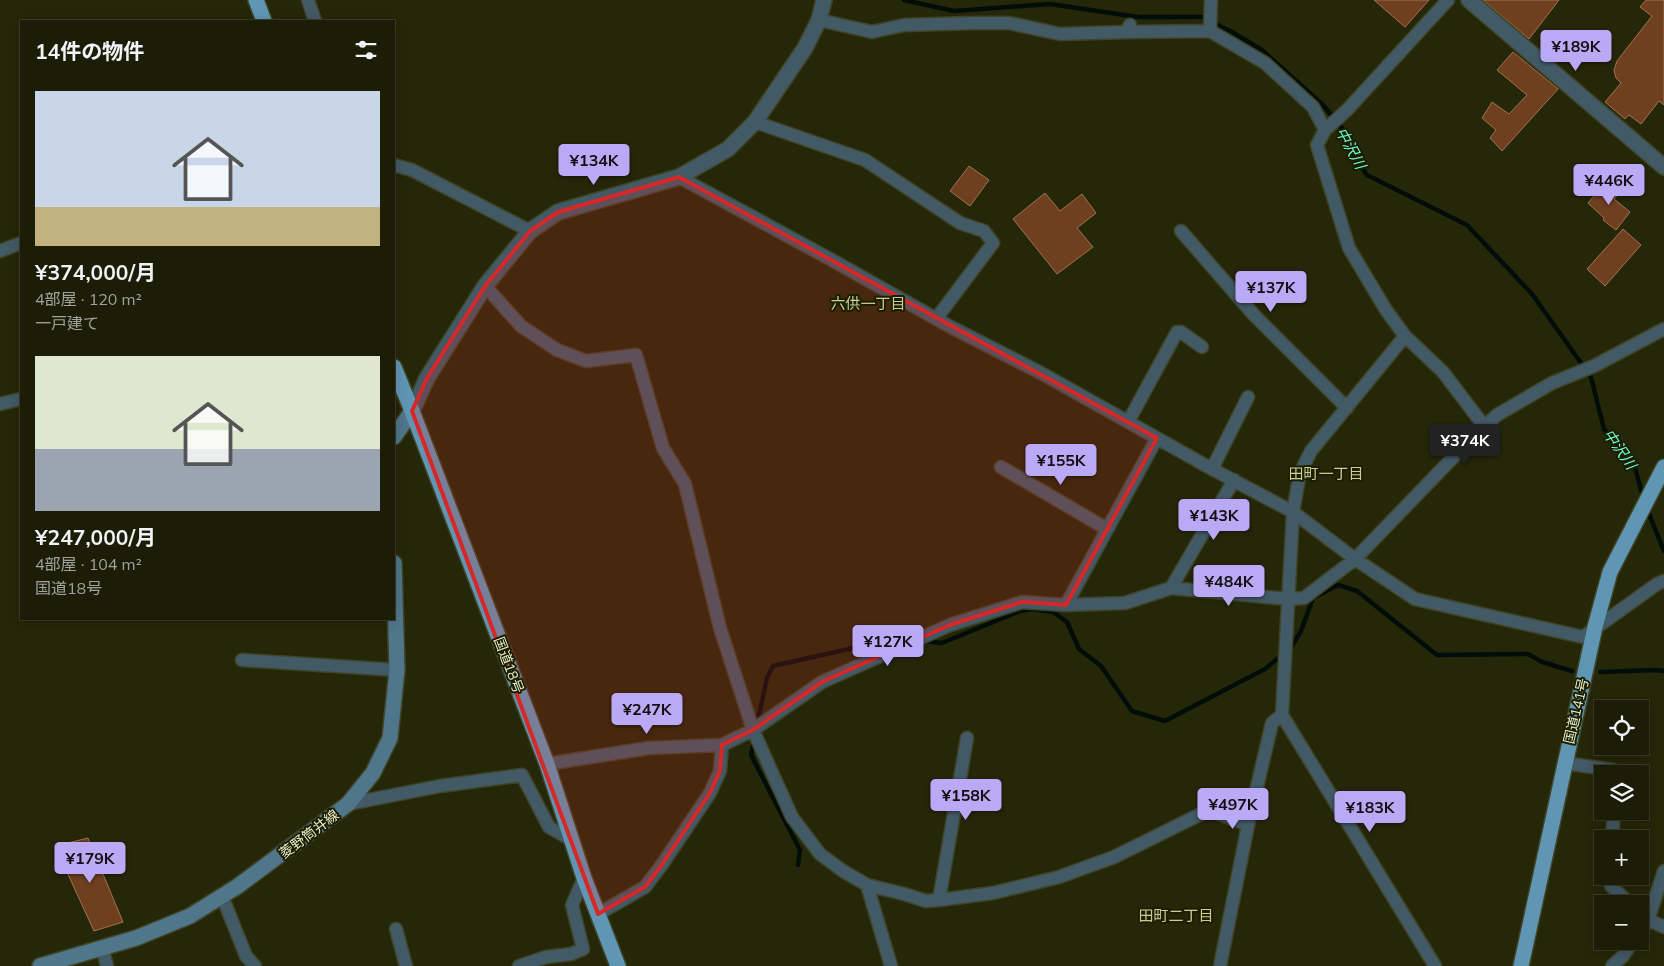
<!DOCTYPE html>
<html lang="ja">
<head>
<meta charset="utf-8">
<style>
	body { margin:0; font-family:Mulish,"Noto Sans JP",sans-serif; background:#252611; color:#f1f3f6; height:100vh; display:flex; flex-direction:column; font-size:19px; white-space:nowrap }
	* { box-sizing:border-box; margin:0 }
	p { font-size:16px; color:#a0a29b }
	.icon { flex:none; width:28px; height:28px; fill:none; stroke:currentColor; stroke-width:2; stroke-linecap:round; stroke-linejoin:round }
	.map { position:relative; flex:1; overflow:hidden }
	.details { position:absolute; left:20px; top:20px; width:375px; height:600px; display:flex; flex-direction:column; background:#1c1d07; border-radius:0px; box-shadow:0 2px 12px #0003,0 0 0 1px #3a3b28 }
	.details>* { flex:none }
	.tools { position:absolute; left:1594px; top:700px; display:grid; gap:10px }
	.tools a { display:grid; place-items:center; width:55px; height:55px; border-radius:0px; background:#1c1d07; box-shadow:0 2px 12px #0003,0 0 0 1px #3a3b28; font-size:25px }
	.price { position:absolute; translate:-50% -42px; padding:0 11px; border-radius:5px; background:#baaaf6; color:#111; font-size:16px; line-height:32px; filter:drop-shadow(0 1px 2px #0008) }
	.price::after { content:''; position:absolute; left:50%; top:30px; width:15px; height:11px; margin-left:-8px; background:inherit; clip-path:polygon(0 0,100% 0,50% 100%) }
	.price.selected { background:#222; color:#fff }
	ul { padding:0; list-style:none }
	li { display:grid; align-content:center; gap:10px; height:265px; padding:0 15px }
	li span { display:grid; place-items:center; height:155px; border-radius:0px; color:#555 }
	li>.icon { margin-inline-start:auto }
	span .icon { width:90px; height:90px; fill:#fffc; stroke-width:1 }
	li b { font-size:21px }
	h2 { display:flex; justify-content:space-between; align-items:center; height:60px; padding:0 15px; font-size:21px }
	.map>svg:first-child { display:block }
	.lines { fill:none; stroke-linecap:round; stroke-linejoin:round }
	.stream { stroke:#020d0a; stroke-width:4.5 }
	.building { fill:#6f4020; stroke:#a47150 }
	.minor-casing { stroke:#404325; stroke-width:15 }
	.tertiary-casing { stroke:#404325; stroke-width:18 }
	.secondary-casing { stroke:#404325; stroke-width:18 }
	.trunk-casing { stroke:#404325; stroke-width:18 }
	.minor { stroke:#425966; stroke-width:12 }
	.tertiary { stroke:#425966; stroke-width:15 }
	.secondary { stroke:#50768b; stroke-width:15 }
	.trunk { stroke:#5f96b4; stroke-width:15 }
	.marked { fill:#d62828; fill-opacity:0.2; stroke:#d62828; stroke-width:4; stroke-linejoin:round }
	.labels { text-anchor:middle; dominant-baseline:central; stroke-width:4; stroke-linejoin:round; paint-order:stroke }
	.street-label { font-size:14px; fill:#e9edcf; stroke:#1c1e01 }
	.water-label { font-size:15px; font-style:italic; fill:#6dfcd7; stroke:#1c1e01 }
	.neighbourhood-label { font-size:15px; fill:#c8cf93; stroke:#1c1e01 }
</style>
</head>
<body>
<div class="map">
<svg width="1664" height="966" viewBox="0 0 1664 966">
	<rect width="100%" height="100%" fill="#252709"/>
	<g class="lines">
		<path class="stream" d="M904,0L954,11L1050,4L1138,17H1202L1232,32L1262,50L1324,106L1344,131L1350,150L1367,175L1467,225L1532,294L1591,377L1604,429L1635,468L1643,497
			M1647,509L1664,551
			M924,641L942,643L1020,611L1033,609L1053,612L1067,622L1079,649L1101,666L1132,711L1165,721L1265,669L1282,655
			M1290,649L1301,631L1313,598L1338,585L1357,591L1437,655L1528,654L1542,662L1572,671
			M1600,672L1656,670L1664,671
			M757,724L767,678L773,666L862,646L879,635L909,639
			M754,742L751,755L800,850L798,865"/>
	</g>
	<path class="building" d="M1374,0H1429L1405,27Z
		M1483,0H1559L1529,39Z
		M1646,0H1664V105L1659,101L1641,124L1629,115L1625,119L1605,102L1621,83L1616,78L1614,70L1617,61L1652,16L1640,7Z
		M1513,52L1558,89L1502,151L1490,138L1496,130L1482,118L1492,102L1509,114L1527,95L1497,70Z
		M969,166L989,180L970,206L950,191Z
		M1607,181L1620,193L1614,199L1630,212L1616,230L1603,220L1604,218L1588,203Z
		M1045,193L1060,211L1082,194L1096,213L1077,228L1093,247L1057,274L1013,219Z
		M1623,229L1641,245L1605,286L1587,269Z
		M88,838L123,922L94,931L55,846Z"/>
	<g class="lines">
		<defs>
			<path id="minor" d="M308,0L315,21
				M1448,0L1347,110L1325,130L1317,145L1349,248L1386,310L1405,336L1443,372L1484,426
				M819,20L872,32L904,25L973,23H1009L1060,34L1126,32L1130,25
				M1210,31L1211,0
				M1126,32L1210,31L1265,63L1313,107L1325,130
				M755,122L865,160L960,223L984,231L993,243L936,319
				M394,165L412,170L530,231
				M679,177L830,259L949,326L1041,373L1212,469L1293,512L1355,559L1415,599L1583,637L1657,584L1664,581
				M1181,231L1254,315L1347,408
				M0,251L21,243
				M485,286L521,326L557,350L586,361L636,355L663,448L685,484L720,628L753,730L792,817L820,854L843,871L867,885L904,894L926,901L939,900L993,893L1059,877L1114,857L1209,810L1248,825
				M1405,336L1311,451L1300,473L1293,512L1282,715L1435,966
				M0,404L21,399
				M1128,422L1177,332H1181L1202,347
				M1001,467L1107,529
				M1212,469L1248,397
				M1171,588L1234,480
				M1066,605L1157,438
				M242,660L397,670
				M1564,763L1613,770L1615,774
				M547,764L649,748L722,745L753,730L822,682L950,625L1022,602L1066,605L1125,603L1171,588L1289,599L1304,598L1355,559L1469,441L1497,415L1552,383L1594,366L1664,329
				M348,804L440,786L522,775L549,827L572,840
				M1612,839L1614,811
				M1610,876L1611,886L1630,904
				M867,885L891,966
				M222,896L246,956L255,966
				M939,900L967,738
				M1640,913L1648,920L1664,927
				M598,914L645,887L661,866L710,793L720,771L722,745
				M396,929L406,966
				M1640,932L1648,920L1664,871
				M102,947L107,966
				M519,966L546,957L571,954L583,949L572,905L584,878
				M1220,966L1248,825L1272,723L1282,715
				M1612,966L1623,956L1633,941"/>
			<path id="tertiary" d="M1469,0L1664,167
				M412,411L427,378L485,286L530,231L558,212L679,177L728,149L755,122L805,48L819,20L824,0"/>
			<path id="secondary" d="M394,437L412,411
				M40,966L136,938L190,916L238,886L348,804L373,773L390,738L397,670L394,563"/>
			<path id="trunk" d="M256,0L264,21
				M394,367L412,411L547,764L584,878L618,966
				M1521,966L1595,627L1610,572L1664,467"/>
		</defs>
		<use href="#minor" class="minor-casing"/>
		<use href="#tertiary" class="tertiary-casing"/>
		<use href="#secondary" class="secondary-casing"/>
		<use href="#trunk" class="trunk-casing"/>
		<use href="#minor" class="minor"/>
		<use href="#tertiary" class="tertiary"/>
		<use href="#secondary" class="secondary"/>
		<use href="#trunk" class="trunk"/>
	</g>
	<path class="marked" d="M679,177L1157,438L1066,605L1022,602L950,625L822,682L753,730L722,745L720,771L710,793L661,866L645,887L598,914L412,411L427,378L485,286L530,231L558,212Z"/>
	<g class="labels">
		<g class="street-label">
			<text transform="translate(509 665) rotate(69)">国道18号</text>
			<text transform="translate(1576 711) rotate(-77)">国道141号</text>
			<text transform="translate(309 834) rotate(-37)">菱野筒井線</text>
		</g>
		<g class="water-label">
			<text transform="translate(1351 148) rotate(61)">中沢川</text>
			<text transform="translate(1620 449) rotate(55)">中沢川</text>
		</g>
		<g class="neighbourhood-label">
			<text x="868" y="303">六供一丁目</text>
			<text x="1326" y="473">田町一丁目</text>
			<text x="1176" y="915">田町二丁目</text>
		</g>
	</g>
</svg>
<div class="tools">
<a><svg class="icon" aria-label="locate" viewBox="0 0 24 24"><circle cx="12" cy="12" r="6"/><path d="M12 2v4M12 18v4M2 12h4M18 12h4"/></svg></a>
<a><svg class="icon" aria-label="layers" viewBox="0 0 24 24"><path d="M12 4l9 5-9 5-9-5zM3 14l9 5 9-5"/></svg></a>
<a>+</a>
<a>−</a>
</div>
<b class="price" style="left:1576px;top:72px">¥189K</b>
<b class="price" style="left:594px;top:186px">¥134K</b>
<b class="price" style="left:1609px;top:206px">¥446K</b>
<b class="price" style="left:1271px;top:313px">¥137K</b>
<b class="price selected" style="left:1465px;top:466px">¥374K</b>
<b class="price" style="left:1061px;top:486px">¥155K</b>
<b class="price" style="left:1214px;top:541px">¥143K</b>
<b class="price" style="left:1229px;top:607px">¥484K</b>
<b class="price" style="left:888px;top:667px">¥127K</b>
<b class="price" style="left:647px;top:735px">¥247K</b>
<b class="price" style="left:966px;top:821px">¥158K</b>
<b class="price" style="left:1233px;top:830px">¥497K</b>
<b class="price" style="left:1370px;top:833px">¥183K</b>
<b class="price" style="left:90px;top:884px">¥179K</b>
<section class="details">
<h2>14件の物件<svg class="icon" aria-label="filters" viewBox="0 0 24 24"><path d="M4 7h16M4 17h16"/><circle cx="9" cy="7" r="2"/><circle cx="15" cy="17" r="2"/></svg></h2>
<ul>
<li><span style="background:linear-gradient(#c9d6e8 75%,#c2b280 0)"><svg class="icon" aria-label="home" viewBox="0 0 24 24"><path d="M3 11l9-7 9 7M6 9v11h12V9"/></svg></span><div><b>¥374,000/月</b><p>4部屋 · 120 m²</p><p>一戸建て</p></div></li>
<li><span style="background:linear-gradient(#dfe7d0 60%,#9aa5b1 0)"><svg class="icon" aria-label="home" viewBox="0 0 24 24"><path d="M3 11l9-7 9 7M6 9v11h12V9"/></svg></span><div><b>¥247,000/月</b><p>4部屋 · 104 m²</p><p>国道18号</p></div></li>
</ul>
</section>
</div>
</body>
</html>
